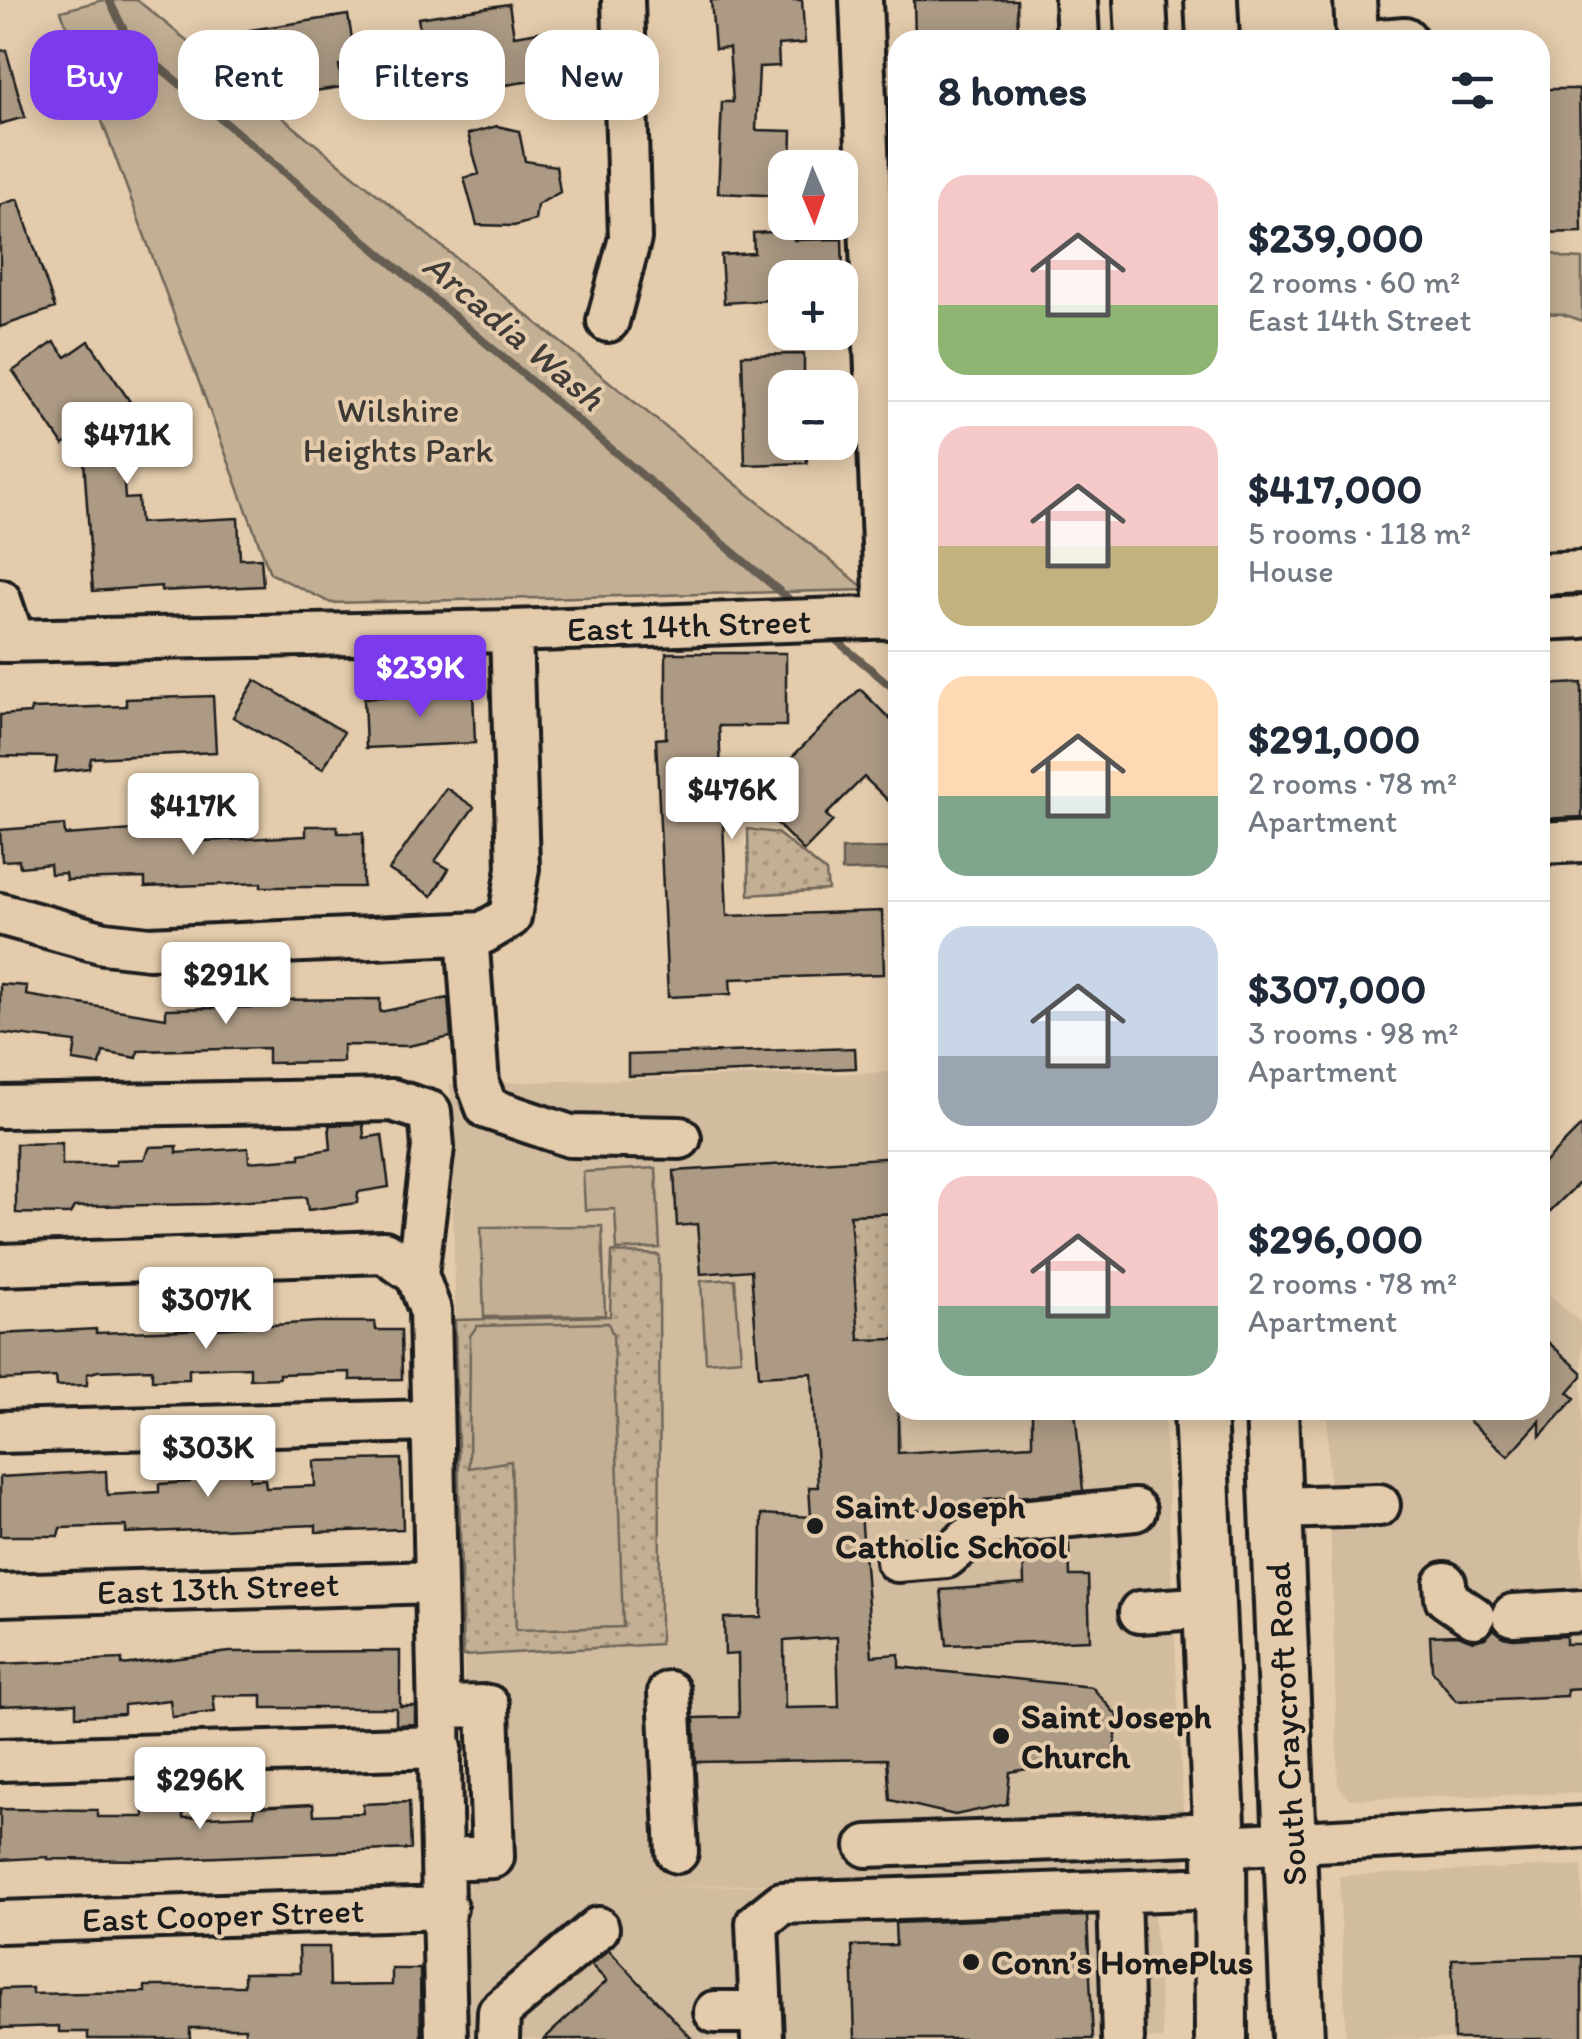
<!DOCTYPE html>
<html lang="en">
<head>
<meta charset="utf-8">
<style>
	body { margin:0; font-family:Itim,sans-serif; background:#f6f6f7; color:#1f2937; height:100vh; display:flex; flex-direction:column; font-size:38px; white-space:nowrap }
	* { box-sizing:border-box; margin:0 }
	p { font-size:32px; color:#747a83 }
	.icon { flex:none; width:55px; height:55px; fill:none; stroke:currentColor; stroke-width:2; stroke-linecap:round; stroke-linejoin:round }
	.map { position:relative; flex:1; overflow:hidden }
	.details { position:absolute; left:888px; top:30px; width:662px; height:1390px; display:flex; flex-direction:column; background:#fff; border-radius:30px; box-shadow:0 5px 25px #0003 }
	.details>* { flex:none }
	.guide { position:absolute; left:30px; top:30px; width:708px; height:90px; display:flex; gap:20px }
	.needle { width:65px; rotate:178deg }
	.buttons { position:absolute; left:768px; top:150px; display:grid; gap:20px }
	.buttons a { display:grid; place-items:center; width:90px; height:90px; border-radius:20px; background:#fff; box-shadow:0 5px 25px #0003; font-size:50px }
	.price { position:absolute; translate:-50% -85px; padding:0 22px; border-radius:10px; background:#fff; color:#222; font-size:32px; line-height:65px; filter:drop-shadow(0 2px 5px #0008) }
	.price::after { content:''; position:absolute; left:50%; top:60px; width:30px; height:22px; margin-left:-15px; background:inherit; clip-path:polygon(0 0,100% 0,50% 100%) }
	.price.current { background:#7c3aed; color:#fff }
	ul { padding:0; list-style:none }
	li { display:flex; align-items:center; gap:30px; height:250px; padding:0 50px }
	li+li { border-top:2px solid #e0e1e3 }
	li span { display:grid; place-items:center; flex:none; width:280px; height:200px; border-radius:30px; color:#555 }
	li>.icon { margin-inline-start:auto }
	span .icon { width:120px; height:120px; fill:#fffc; stroke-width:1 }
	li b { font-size:42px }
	h2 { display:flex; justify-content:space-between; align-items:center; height:120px; padding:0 50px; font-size:42px }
	.chip { padding:0 35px; border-radius:30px; background:#fff; box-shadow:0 5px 25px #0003; font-size:35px; line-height:90px }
	.chip.current { background:#7c3aed; color:#fff }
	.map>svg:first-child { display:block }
	.built { fill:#d2bca0 }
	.grass { fill:url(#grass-dots); stroke:#6f6658; stroke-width:2.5 }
	.green { fill:#c2af94; stroke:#6f6658; stroke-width:2.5 }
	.water { fill:#968875; stroke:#655d51; stroke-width:2.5 }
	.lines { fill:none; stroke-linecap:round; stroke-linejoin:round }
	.stream { stroke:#655d51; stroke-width:8 }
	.building { fill:#ac9a84; stroke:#1c1c1c; stroke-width:2.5; fill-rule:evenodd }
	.minor-casing { stroke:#1c1c1c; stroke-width:48 }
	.major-casing { stroke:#1c1c1c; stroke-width:58 }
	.minor { stroke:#e3cbac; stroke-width:40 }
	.major { stroke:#e3cbac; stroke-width:50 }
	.poi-dot { fill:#1c1c1c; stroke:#e3cbac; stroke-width:4 }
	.labels { text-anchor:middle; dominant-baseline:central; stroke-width:8; stroke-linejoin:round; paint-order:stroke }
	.park-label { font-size:35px; fill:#3d3934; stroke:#e3cbac }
	.street-label { font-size:35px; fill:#1c1c1c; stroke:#e3cbac }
	.poi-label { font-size:35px; font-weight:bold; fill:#1c1c1c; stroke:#e3cbac; text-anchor:start }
	.water-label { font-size:38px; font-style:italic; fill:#413c37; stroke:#e3cbac }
</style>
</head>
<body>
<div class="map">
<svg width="1582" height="2039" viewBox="0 0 1582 2039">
	<defs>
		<pattern id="grass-dots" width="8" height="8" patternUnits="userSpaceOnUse" patternTransform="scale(2.5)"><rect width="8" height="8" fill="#c2af94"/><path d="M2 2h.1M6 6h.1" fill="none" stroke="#a6967f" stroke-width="1.8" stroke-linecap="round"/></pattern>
	</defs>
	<rect width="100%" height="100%" fill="#e3cbac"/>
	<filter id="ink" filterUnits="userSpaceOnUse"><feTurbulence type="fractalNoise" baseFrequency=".01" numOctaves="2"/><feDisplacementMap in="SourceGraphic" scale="20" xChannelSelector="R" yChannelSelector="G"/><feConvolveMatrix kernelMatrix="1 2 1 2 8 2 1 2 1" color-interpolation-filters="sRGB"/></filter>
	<g filter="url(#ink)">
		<path class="built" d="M897,1072L898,1410H1164L1186,1870L638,1888L1151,1877L1163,2039H455L445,1891H469L450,1084Z
			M1540,1287L1582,1324V1793L1349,1799L1338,1785L1327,1410H1540Z
			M1582,1865V2039H1346L1339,1876Z"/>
		<path class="grass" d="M748,829L777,833L826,872L828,890L749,895Z
			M897,1213L898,1339L893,1340L900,1447L866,1449L850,1215Z
			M612,1252L659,1255L660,1644L463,1656L455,1320L610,1316Z"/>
		<path class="green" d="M103,0H137L867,590L331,603L270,573L61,11Z
			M1540,249L1565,258L1582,259V321L1562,314L1540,313Z
			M656,1168L660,1248L617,1250L615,1209L585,1210L583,1172Z
			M602,1226L605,1315L484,1317L481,1227Z
			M735,1279L741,1359L706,1362L701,1281Z
			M608,1323L613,1335L623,1627L516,1630L511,1461L469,1468L470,1336L477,1326Z"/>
		<path class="water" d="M891,848V870L842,871V849Z"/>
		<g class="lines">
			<path class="stream" d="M109,0L130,42L797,606
				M830,635L898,692"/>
		</g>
		<path class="building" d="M711,0H802L805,43L778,45L779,66L759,67L756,130L792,131L791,168H785V196L718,193L722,102H733L729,48L715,49Z
			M914,0H1017L1018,36L915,39Z
			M509,4L514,36L551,30L558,77L453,93L446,45L423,49L418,18Z
			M348,15L356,62L339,65L342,87L294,94L289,64L256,69L250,30Z
			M6,50L25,117L0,124V51Z
			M1540,89H1579L1582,232L1540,233Z
			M497,126L519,131L525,161L556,166L560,192L537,205L535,220L514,226L477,225L464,178L479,174L468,134Z
			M18,199L55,308L0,327V205Z
			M794,231V240L842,239L843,272L792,273L793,278H785V299L724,303L721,255L754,253L753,233Z
			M89,341L145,424L121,440L125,499L138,498L140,523L238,518L240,559L261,558L263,586L161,591V586L93,591L82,432L63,445L13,371L54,342L66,357Z
			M804,354V388H785V442H806L807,463L745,465L742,355Z
			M666,653H786V726H719L727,916L882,911L884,974L730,979L731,994L668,997L656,739L666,738Z
			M255,680L344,732L323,769L233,717Z
			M1582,683V817L1540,819V685Z
			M860,689L898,727V810L864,777L826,815L833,821L804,851L774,821L778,817L755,794Z
			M473,692L475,743L366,748L364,698Z
			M213,696L216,752L91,758L89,768L55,772L57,757L0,756V715L30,713L31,709L126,706V699Z
			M446,788L474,807L435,861L449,869L432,896L389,870Z
			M64,825L65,835L133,830V837L203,835L205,841L306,836V826H337L338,833H363V887H261V883L145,887V878L66,880L65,873L51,874L50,864L20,867L19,860L2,861L0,830Z
			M0,984L27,986L26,995L166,1018V1009L268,1007V1000L380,999V1012L448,998L451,1037L408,1046L343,1045V1062L268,1063V1048L138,1051L137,1058L103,1052L100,1065L73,1061L76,1042L0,1033Z
			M855,1048L856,1068L628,1076V1055Z
			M363,1124L364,1138L382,1135L389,1187L358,1192L357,1203L308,1210L306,1197L208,1204L94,1206L74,1207L70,1214L16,1213V1144L62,1143V1165H116V1160L144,1159L150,1147L177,1146V1153L248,1148L249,1162L300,1158V1154L331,1149L329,1125Z
			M1582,1125V1180L1540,1221V1167Z
			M898,1157V1213L850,1215L859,1340L898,1339V1453L1032,1445V1410H1075L1083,1491L984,1500L970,1507L861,1513L872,1656L899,1654V1667L1092,1687L1119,1718L1113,1754L1010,1772L1007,1804L955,1815L890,1800L887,1759L696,1762L694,1718L739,1717L738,1654L725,1655L724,1618L761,1617L762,1514L811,1517L809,1487H818L812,1373L759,1376L751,1270L701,1274L697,1224L677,1226L674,1171ZM837,1637L839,1707L785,1708L784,1641Z
			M317,1322H375L376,1330H401L402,1379L350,1380V1372L279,1374V1378L250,1379V1367L189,1369V1379L152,1380V1369L98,1371L87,1374V1385L57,1386L56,1377L0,1380V1334L96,1329V1333L215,1329Z
			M1540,1335L1582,1372V1376L1568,1392L1575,1398L1540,1436V1421L1508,1456L1457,1410H1540Z
			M233,1450L234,1473L250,1472V1480L265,1479L266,1488L315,1486L314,1461L401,1459L403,1529L316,1532V1525L126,1533V1526L60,1528L58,1536H0V1477L106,1471L107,1495L159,1492V1484L190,1482L189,1451Z
			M1069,1544L1070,1576H1088L1090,1640L947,1645L941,1590L1024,1584L1023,1545Z
			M1494,1629L1503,1637L1513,1639L1566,1636V1644H1582V1688L1567,1689V1696L1456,1701L1432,1670L1430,1636L1458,1635L1473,1641L1485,1638Z
			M400,1651V1706H415V1724L396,1725V1708H262V1695L213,1696L215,1712L172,1717L170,1700L124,1705V1714L76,1716V1703L0,1706V1664L122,1659V1665L230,1652Z
			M182,1794L183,1818L254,1815V1807L313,1804L314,1815L363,1813V1804L409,1802L411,1849L146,1860L48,1859V1857L0,1860V1809L97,1810V1817H144V1796Z
			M1087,1916L1093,2039H855L852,1946L896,1945L895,1923Z
			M299,1947H329L330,1986L392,1985V1969H420L421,2039H245V2028H190V2039H88V2032H59V2026L0,2028V1989L32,1988V1994L145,1992V1986H244V1973H300Z
			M609,1950L692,2039H544L607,1981L591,1965Z
			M1582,1956V2039H1454L1452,1959Z"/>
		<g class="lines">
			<defs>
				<path id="minor" d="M861,0L886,618
					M1076,0L1078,40
					M1355,0L1357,34L1361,40
					M1381,40L1405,38
					M608,321L630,238L623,0
					M1540,574L1582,572
					M0,600L14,641
					M1540,619L1582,617
					M0,641L511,631L898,617
					M1540,843L1582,841
					M0,914L104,943L149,948L483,933L510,917L518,868L511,631
					M467,934L478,1084L487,1108L570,1136L680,1138
					M0,1107L392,1100L430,1112L433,1147L417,1275L430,1310L446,2039
					M0,1265L384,1252L417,1275
					M0,1432L432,1421
					M1276,1508L1379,1505
					M897,1561L946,1557L986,1524L1135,1510
					M1445,1583L1446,1598L1474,1617
					M0,1595L436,1582
					M1140,1612L1209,1607
					M1513,1615L1582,1611
					M669,1692L677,1852
					M440,1707L488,1706L493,1857L444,1859
					M0,1760L441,1747
					M867,1846L1219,1833
					M1220,1846L1582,1827
					M1119,1892L1123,2039
					M0,1922L446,1908
					M715,2012H761
					M498,2039L499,2012L598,1928
					M762,2039L757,1923L782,1903L1220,1888"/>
				<path id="major" d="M1140,0L1142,40
					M1211,0L1213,40
					M1200,1410L1220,1846L1221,2039
					M1272,1410L1298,2039"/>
			</defs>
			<use href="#minor" class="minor-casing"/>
			<use href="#major" class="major-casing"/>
			<use href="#minor" class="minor"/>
			<use href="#major" class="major"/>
		</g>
	</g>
	<g class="poi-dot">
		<circle cx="815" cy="1526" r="10"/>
		<circle cx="1001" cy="1736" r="10"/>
		<circle cx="971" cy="1962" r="10"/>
	</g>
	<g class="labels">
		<g class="park-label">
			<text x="398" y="410">Wilshire<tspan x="398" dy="40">Heights Park</tspan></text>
		</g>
		<g class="street-label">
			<text transform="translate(689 625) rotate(-2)">East 14th Street</text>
			<text transform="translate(218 1588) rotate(-2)">East 13th Street</text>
			<text transform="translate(1286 1724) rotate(-93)">South Craycroft Road</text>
			<text transform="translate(223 1915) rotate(-2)">East Cooper Street</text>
		</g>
		<g class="poi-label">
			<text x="835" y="1506">Saint Joseph<tspan x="835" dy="40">Catholic School</tspan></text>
			<text x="1021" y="1716">Saint Joseph<tspan x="1021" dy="40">Church</tspan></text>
			<text x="991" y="1962">Conn’s HomePlus</text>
		</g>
		<g class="water-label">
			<text transform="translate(514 331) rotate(40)">Arcadia Wash</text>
		</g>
	</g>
</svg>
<div class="buttons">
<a><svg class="needle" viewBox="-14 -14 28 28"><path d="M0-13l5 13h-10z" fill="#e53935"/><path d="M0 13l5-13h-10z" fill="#747a83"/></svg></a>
<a>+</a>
<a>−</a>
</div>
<b class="price" style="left:127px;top:487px">$471K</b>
<b class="price current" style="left:420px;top:720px">$239K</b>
<b class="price" style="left:732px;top:842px">$476K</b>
<b class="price" style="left:193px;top:858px">$417K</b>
<b class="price" style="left:226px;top:1027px">$291K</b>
<b class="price" style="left:206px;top:1352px">$307K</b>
<b class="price" style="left:208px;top:1500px">$303K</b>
<b class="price" style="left:200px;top:1832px">$296K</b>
<div class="guide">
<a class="chip current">Buy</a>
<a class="chip">Rent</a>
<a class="chip">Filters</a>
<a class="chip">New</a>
</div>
<section class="details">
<h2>8 homes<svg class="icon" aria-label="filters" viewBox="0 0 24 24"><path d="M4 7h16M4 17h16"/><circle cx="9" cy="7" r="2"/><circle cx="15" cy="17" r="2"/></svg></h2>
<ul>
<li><span style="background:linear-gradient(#f6c9c9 65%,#8fb573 0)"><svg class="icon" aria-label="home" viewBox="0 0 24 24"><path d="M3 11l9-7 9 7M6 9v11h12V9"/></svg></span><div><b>$239,000</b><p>2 rooms · 60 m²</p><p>East 14th Street</p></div></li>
<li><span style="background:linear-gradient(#f6c9c9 60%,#c2b280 0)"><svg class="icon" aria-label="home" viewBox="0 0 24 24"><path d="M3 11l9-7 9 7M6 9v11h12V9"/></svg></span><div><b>$417,000</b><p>5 rooms · 118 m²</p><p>House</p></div></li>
<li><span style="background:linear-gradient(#ffd9b3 60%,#7fa58c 0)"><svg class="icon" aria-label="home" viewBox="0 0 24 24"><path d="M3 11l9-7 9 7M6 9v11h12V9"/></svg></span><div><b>$291,000</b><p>2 rooms · 78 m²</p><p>Apartment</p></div></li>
<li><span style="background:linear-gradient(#c9d6e8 65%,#9aa5b1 0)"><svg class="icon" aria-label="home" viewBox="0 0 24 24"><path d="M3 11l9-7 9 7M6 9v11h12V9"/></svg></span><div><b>$307,000</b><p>3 rooms · 98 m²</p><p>Apartment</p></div></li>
<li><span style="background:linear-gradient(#f6c9c9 65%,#7fa58c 0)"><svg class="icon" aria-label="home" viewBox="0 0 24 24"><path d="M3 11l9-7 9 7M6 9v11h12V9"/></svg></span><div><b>$296,000</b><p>2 rooms · 78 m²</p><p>Apartment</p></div></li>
</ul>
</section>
</div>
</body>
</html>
